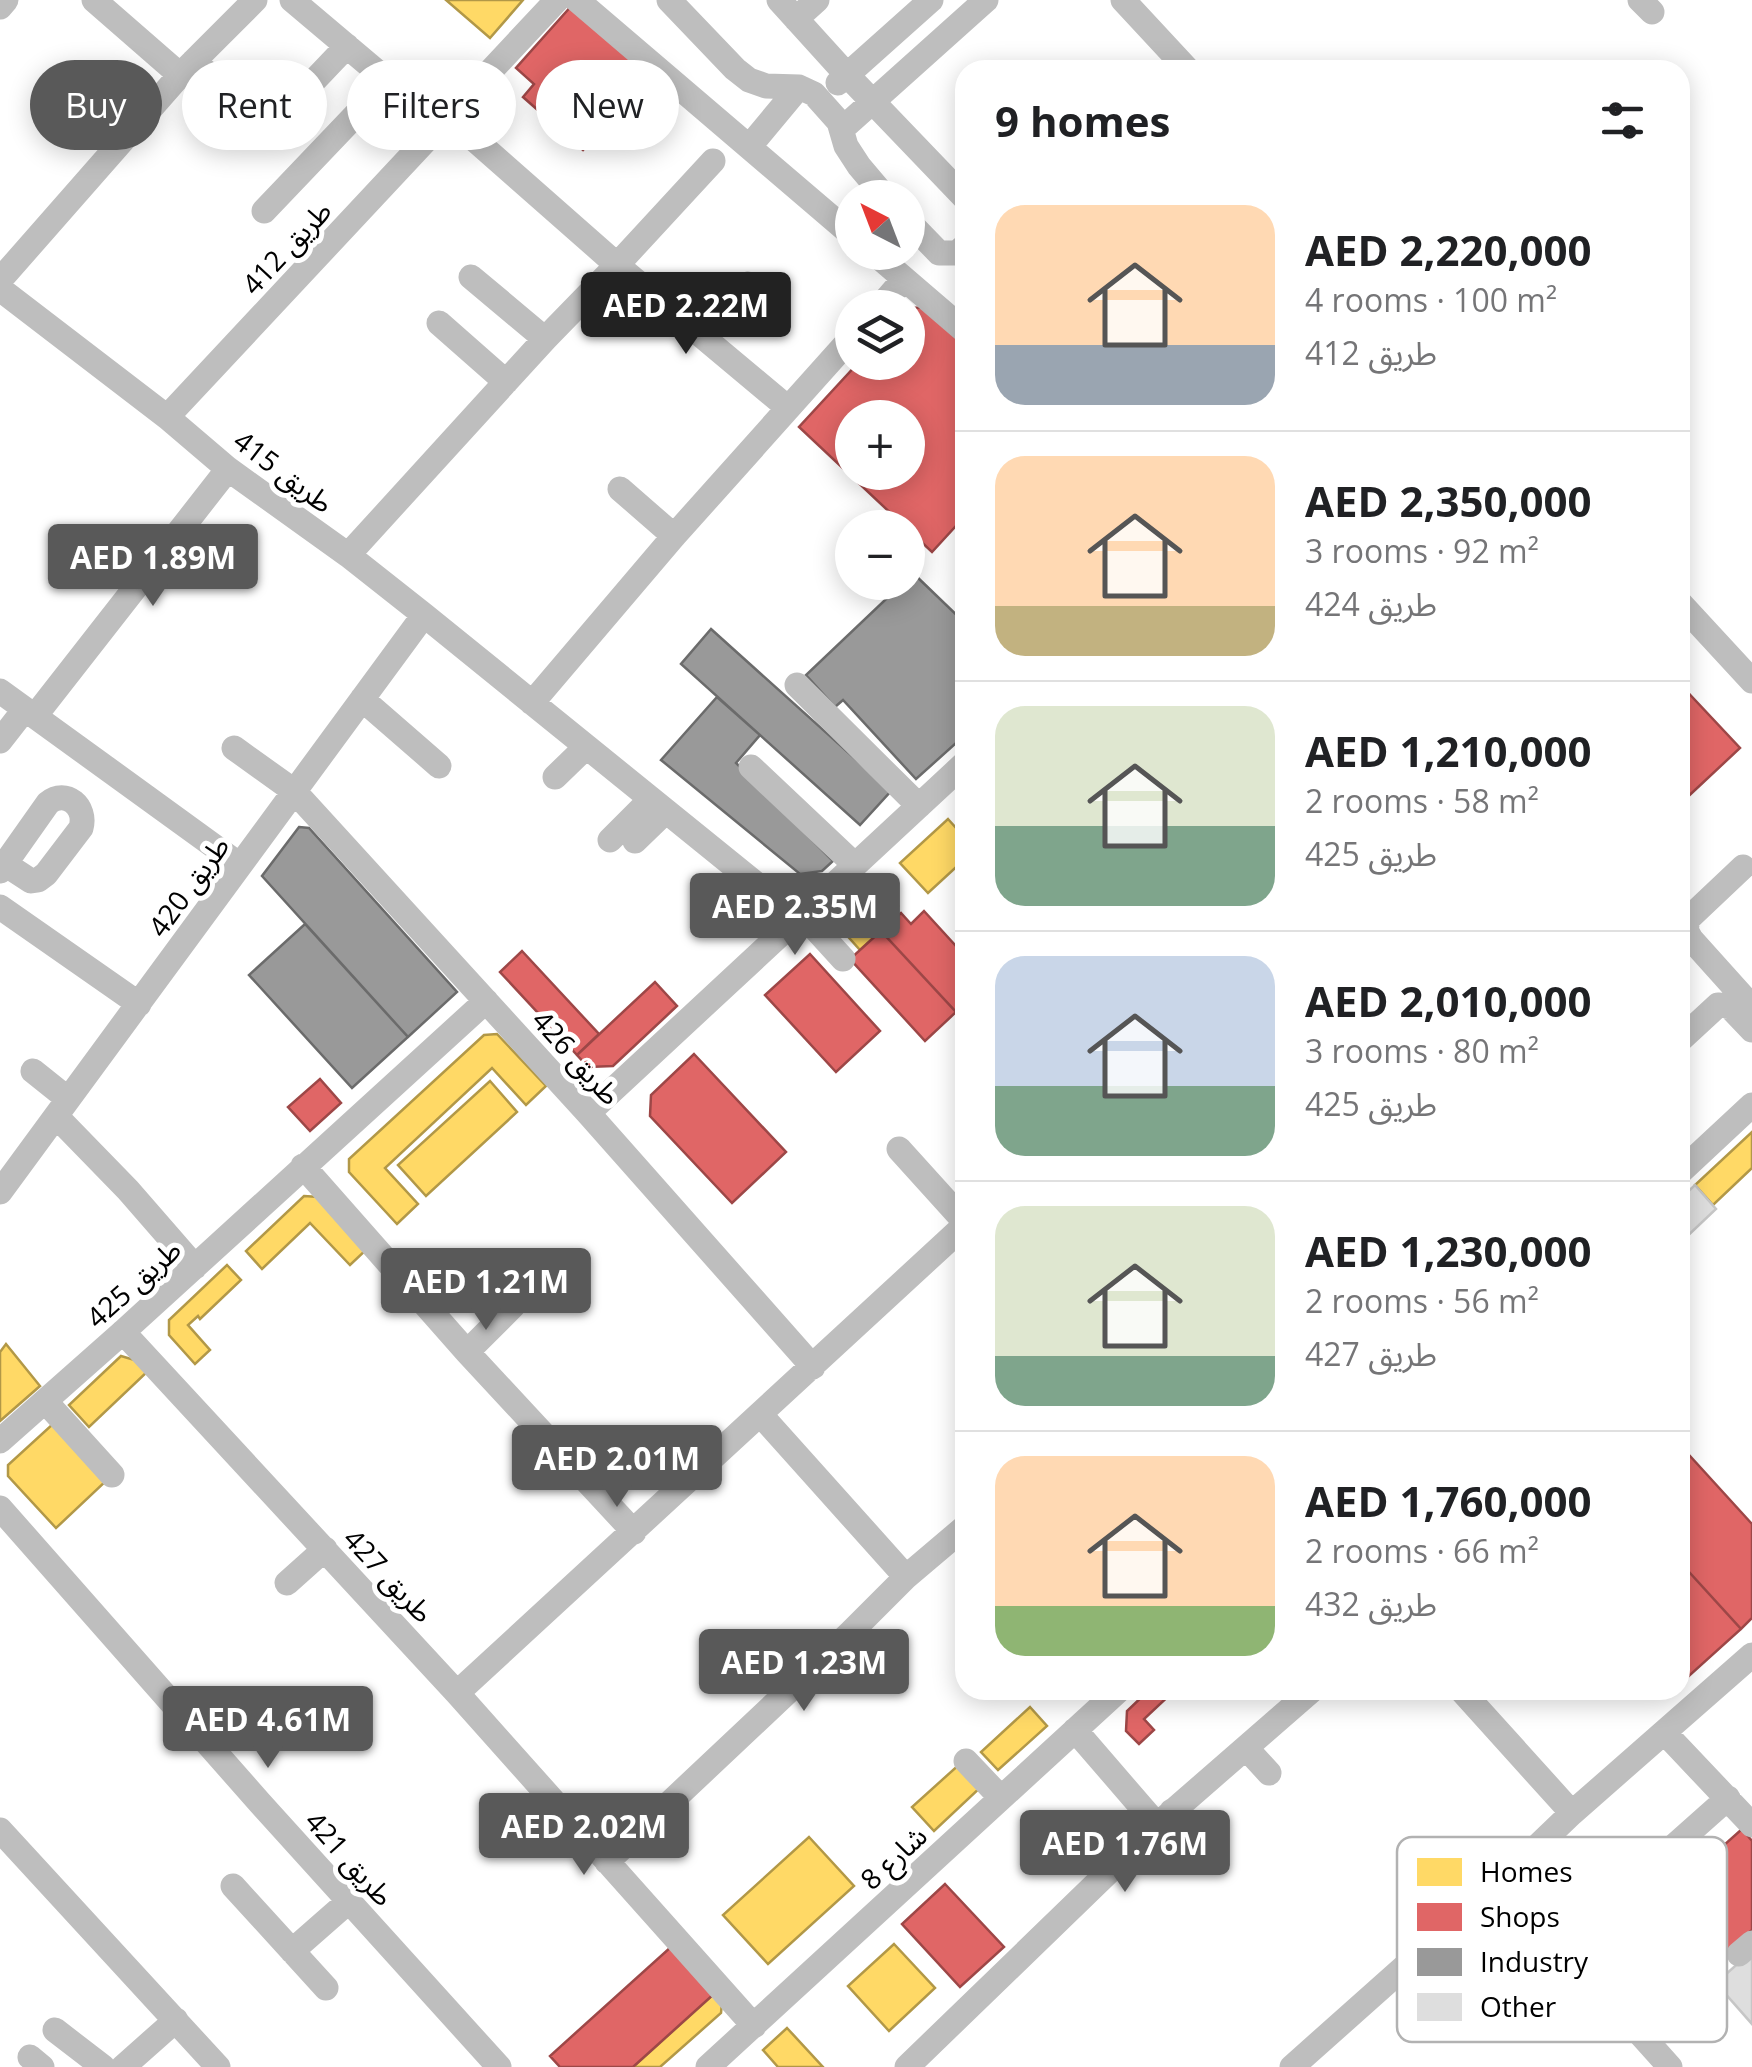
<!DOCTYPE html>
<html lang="en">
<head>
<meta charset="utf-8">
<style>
	body { margin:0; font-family:"Open Sans","Noto Sans Arabic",sans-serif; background:#f2f2f2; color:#202124; height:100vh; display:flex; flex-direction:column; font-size:38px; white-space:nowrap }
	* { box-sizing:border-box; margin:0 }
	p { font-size:32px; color:#757577 }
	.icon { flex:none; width:55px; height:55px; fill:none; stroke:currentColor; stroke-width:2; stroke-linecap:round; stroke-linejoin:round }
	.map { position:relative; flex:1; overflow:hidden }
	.side { position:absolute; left:955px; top:60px; width:735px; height:1640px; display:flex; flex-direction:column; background:#fff; border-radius:30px; box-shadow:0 5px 25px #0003 }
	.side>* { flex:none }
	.top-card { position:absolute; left:30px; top:60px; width:775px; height:90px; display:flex; gap:20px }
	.needle { width:65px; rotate:318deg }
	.controls { position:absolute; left:835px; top:180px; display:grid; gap:20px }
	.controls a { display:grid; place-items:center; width:90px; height:90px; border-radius:50%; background:#fff; box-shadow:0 5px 25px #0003; font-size:50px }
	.price { position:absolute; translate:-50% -85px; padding:0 22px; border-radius:10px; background:#595959; color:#fff; font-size:32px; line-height:65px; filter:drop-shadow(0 2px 5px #0008) }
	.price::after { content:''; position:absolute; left:50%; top:60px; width:30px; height:22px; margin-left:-15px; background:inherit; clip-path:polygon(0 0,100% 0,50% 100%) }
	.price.selected { background:#222; color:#fff }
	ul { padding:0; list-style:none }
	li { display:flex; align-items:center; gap:30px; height:250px; padding:0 40px }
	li+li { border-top:2px solid #e0e0e0 }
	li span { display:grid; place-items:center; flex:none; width:280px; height:200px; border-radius:30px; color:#555 }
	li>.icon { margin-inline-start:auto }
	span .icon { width:120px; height:120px; fill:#fffc; stroke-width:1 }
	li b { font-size:42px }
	h2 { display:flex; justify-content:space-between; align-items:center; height:120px; padding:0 40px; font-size:42px }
	.tag { padding:0 35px; border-radius:45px; background:#fff; box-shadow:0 5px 25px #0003; font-size:35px; line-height:90px }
	.tag.selected { background:#595959; color:#fff }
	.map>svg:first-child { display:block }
	.homes { fill:#ffd966; stroke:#b29847; stroke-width:2.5 }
	.shops { fill:#e06666; stroke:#9d4747; stroke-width:2.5; fill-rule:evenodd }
	.industry { fill:#999; stroke:#6b6b6b; stroke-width:2.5 }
	.building { fill:#dedede; stroke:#c6c6c6; stroke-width:2.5 }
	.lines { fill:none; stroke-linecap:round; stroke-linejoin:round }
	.minor { stroke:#bebebe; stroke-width:25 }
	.labels { text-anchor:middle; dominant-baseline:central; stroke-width:10; stroke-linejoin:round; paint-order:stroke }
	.street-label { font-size:28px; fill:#000; stroke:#fff }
	.key { fill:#fff; stroke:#b2b2b2; stroke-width:2.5 }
	.key-label { font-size:28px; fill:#000 }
</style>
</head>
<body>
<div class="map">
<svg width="1752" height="2067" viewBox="0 0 1752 2067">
	<rect width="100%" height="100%" fill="#fff"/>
	<path class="homes" d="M446,0H523L490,38Z
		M948,819L965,838V859L928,893L900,863Z
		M876,883L898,906L889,915L893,920L860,950L834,921Z
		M497,1034L546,1086L526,1105L492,1068L385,1168L418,1204L397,1224L349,1172V1159L484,1035Z
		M490,1081L517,1112L426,1196L398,1165Z
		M1752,1132V1168L1713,1205L1695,1185Z
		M304,1196L319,1197L367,1249L350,1265L310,1223L262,1269L246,1251Z
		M227,1265L241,1280L200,1319L198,1316L188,1325L210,1350L195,1364L169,1335V1320Z
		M6,1344L40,1386L0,1421V1352Z
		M121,1356L138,1361L148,1371L89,1427L69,1405Z
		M54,1423L107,1480L56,1528L8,1476V1465Z
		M1030,1707L1047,1726L998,1770L981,1752Z
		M962,1762L983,1785L934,1831L912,1807Z
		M809,1837L854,1886L768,1964L723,1915Z
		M894,1944L935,1988L889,2031L848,1986Z
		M715,1993L722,2002L721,2013L660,2067H633Z
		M787,2028L823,2067H778L763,2050Z"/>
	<path class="shops" d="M574,3L652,72L583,150L523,97L534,84L516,68Z
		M932,307L965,338V516L932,552L799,427L859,362H908V311L910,308ZM852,418H908V472H852Z
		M1680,684L1740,748L1680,804Z
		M924,911L965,956V1004L956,1012L881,931L901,913L911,924Z
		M881,931L956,1012L925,1041L850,959Z
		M522,951L599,1034L577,1055L500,972Z
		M810,954L880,1031L836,1072L765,995Z
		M655,982L677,1006L613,1066L588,1067L577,1055Z
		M694,1054L786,1152L732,1203L650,1116L651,1095Z
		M320,1079L341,1103L310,1131L288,1107Z
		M1680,1445L1752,1524V1618L1741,1629L1680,1562Z
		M1680,1562L1741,1629L1680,1684Z
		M1149,1690H1175L1144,1719L1154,1730L1139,1744L1126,1731L1127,1711Z
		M1742,1829L1752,1841V1930L1704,1972L1649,1912Z
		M945,1884L1004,1947L960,1987L902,1924Z
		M672,1946L715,1993L633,2067H560L550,2056Z"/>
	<path class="industry" d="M914,574L965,623V735L916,779L843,700L835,707L806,675L904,582H908V579Z
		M711,629L891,791L860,825L681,664Z
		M717,697L760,735L736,763L833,861L822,871L800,874L661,760Z
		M299,827L309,828L457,992L408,1037L262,876Z
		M305,924L408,1037L352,1088L249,975Z"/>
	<path class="building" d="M1695,1185L1716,1209L1680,1243V1199Z
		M1752,1951V2024L1716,1983Z"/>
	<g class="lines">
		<path class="minor" d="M94,0L180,75
			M292,0L388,81L438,130
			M577,0L852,235
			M669,0L735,69L749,80L766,86L799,87L814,94L839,122L846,146L859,166L886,198
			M779,0L847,75L965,198
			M1123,0L1188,70
			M1640,0L1652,12
			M0,7L6,0
			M796,19L817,0
			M194,61L267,127
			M838,83L931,0
			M289,107L347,46
			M449,117L617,265L788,408
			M842,129L986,0
			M749,147L799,87
			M264,211L388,81
			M908,221L939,253H957L965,246
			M873,252L965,331
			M471,277L545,339
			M0,280L180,75L255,0
			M0,289L167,417L228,469L348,555L424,615L798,918
			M879,308L904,279
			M439,323L506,382
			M704,336L748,284
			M167,417L557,0
			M620,489L674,536
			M348,555L545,339L617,265L713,161
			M1680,603L1752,681
			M797,685L919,806
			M0,691L240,865
			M362,699L439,766
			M532,703L674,536L852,337
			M35,716L228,469
			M0,741L25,709
			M234,748L294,791L588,1113L813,1367
			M751,767L855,865
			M555,777L586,747
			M610,840L651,799
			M635,841L666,811
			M1743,867L1688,919L1686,930L1691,939L1752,1007
			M0,871L48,803C66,788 87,807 81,828L46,874L38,880L31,881L5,864
			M0,907L139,1004
			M802,914L843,959
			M1680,1040L1718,1005L1729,1006L1752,1030
			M33,1071L68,1099
			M588,1113L965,763
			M56,1116L128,1190L195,1267
			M899,1149L965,1222
			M303,1166L467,1352L634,1532
			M1680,1172L1752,1105
			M0,1192L424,615
			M123,1332L457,1693L754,2026
			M467,1352L513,1306
			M45,1401L112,1475
			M760,1414L906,1577
			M0,1441L123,1332L486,1001
			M0,1508L260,1803L499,2067
			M287,1583L325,1549
			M849,1634L884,1676
			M1461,1690L1572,1813
			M457,1693L965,1225
			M1075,1730L1157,1825
			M1665,1733L1752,1825
			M1247,1749L1269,1773
			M966,1761L1001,1798
			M1172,1811L1199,1840
			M0,1830L218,2067
			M607,1862L849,1634L906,1577L965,1527
			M1656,1862L1728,1798
			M1502,1880L1670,2067
			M233,1886L326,1988
			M292,1951L349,1901
			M1739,1954L1752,1943
			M55,2030L103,2067
			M30,2057L42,2067
			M123,2067L176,2020
			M708,2067L1119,1690
			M907,2067L1157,1825L1312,1690
			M1292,2067L1502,1880L1572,1813L1752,1655"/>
	</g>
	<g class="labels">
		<g class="street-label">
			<text transform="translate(286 247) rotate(-47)">طريق 412</text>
			<text transform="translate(284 471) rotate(37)">طريق 415</text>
			<text transform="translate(188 886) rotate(-54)">طريق 420</text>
			<text transform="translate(577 1057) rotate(48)">طريق 426</text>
			<text transform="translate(133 1283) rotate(-42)">طريق 425</text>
			<text transform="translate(389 1575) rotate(47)">طريق 427</text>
			<text transform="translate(893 1857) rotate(-43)">شارع 8</text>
			<text transform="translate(350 1858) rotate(48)">طريق 421</text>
		</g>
	</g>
	<rect x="1397" y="1837" width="330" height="205" rx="15" class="key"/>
	<rect x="1417" y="1858" width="45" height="28" fill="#ffd966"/>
	<rect x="1417" y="1903" width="45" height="28" fill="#e06666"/>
	<rect x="1417" y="1948" width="45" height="28" fill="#999"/>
	<rect x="1417" y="1993" width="45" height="28" fill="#dedede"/>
	<g class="key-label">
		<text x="1480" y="1882">Homes</text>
		<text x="1480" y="1927">Shops</text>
		<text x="1480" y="1972">Industry</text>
		<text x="1480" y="2017">Other</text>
	</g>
</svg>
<div class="controls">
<a><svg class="needle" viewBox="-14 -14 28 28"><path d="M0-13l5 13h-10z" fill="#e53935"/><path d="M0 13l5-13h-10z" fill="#757577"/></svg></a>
<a><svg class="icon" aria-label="layers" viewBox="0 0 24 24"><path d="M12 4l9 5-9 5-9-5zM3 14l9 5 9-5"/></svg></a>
<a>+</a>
<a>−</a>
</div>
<b class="price selected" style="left:686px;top:357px">AED 2.22M</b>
<b class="price" style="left:153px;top:609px">AED 1.89M</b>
<b class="price" style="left:795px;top:958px">AED 2.35M</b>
<b class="price" style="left:486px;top:1333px">AED 1.21M</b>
<b class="price" style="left:617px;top:1510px">AED 2.01M</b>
<b class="price" style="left:804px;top:1714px">AED 1.23M</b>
<b class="price" style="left:268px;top:1771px">AED 4.61M</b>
<b class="price" style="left:584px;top:1878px">AED 2.02M</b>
<b class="price" style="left:1125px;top:1895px">AED 1.76M</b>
<div class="top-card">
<a class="tag selected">Buy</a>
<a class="tag">Rent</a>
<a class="tag">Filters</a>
<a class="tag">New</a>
</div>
<section class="side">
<h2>9 homes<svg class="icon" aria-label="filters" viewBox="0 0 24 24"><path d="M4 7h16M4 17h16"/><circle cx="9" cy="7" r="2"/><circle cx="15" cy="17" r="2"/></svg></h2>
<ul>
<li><span style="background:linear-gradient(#ffd9b3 70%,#9aa5b1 0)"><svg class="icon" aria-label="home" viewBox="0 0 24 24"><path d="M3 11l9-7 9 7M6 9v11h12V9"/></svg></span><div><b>AED 2,220,000</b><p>4 rooms · 100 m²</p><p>طريق 412</p></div></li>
<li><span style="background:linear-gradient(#ffd9b3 75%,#c2b280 0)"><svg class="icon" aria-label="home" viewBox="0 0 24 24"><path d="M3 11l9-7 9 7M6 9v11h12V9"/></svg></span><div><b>AED 2,350,000</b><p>3 rooms · 92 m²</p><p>طريق 424</p></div></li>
<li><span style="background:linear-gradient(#dfe7d0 60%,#7fa58c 0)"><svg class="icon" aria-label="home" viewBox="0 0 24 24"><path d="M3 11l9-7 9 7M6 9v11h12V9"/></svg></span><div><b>AED 1,210,000</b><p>2 rooms · 58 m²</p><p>طريق 425</p></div></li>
<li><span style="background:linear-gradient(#c9d6e8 65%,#7fa58c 0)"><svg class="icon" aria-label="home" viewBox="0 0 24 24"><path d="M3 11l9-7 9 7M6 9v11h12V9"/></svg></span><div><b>AED 2,010,000</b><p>3 rooms · 80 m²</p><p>طريق 425</p></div></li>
<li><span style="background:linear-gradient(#dfe7d0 75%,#7fa58c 0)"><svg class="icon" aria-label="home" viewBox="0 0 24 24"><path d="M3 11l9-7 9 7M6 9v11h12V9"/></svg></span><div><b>AED 1,230,000</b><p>2 rooms · 56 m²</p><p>طريق 427</p></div></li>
<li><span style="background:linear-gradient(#ffd9b3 75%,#8fb573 0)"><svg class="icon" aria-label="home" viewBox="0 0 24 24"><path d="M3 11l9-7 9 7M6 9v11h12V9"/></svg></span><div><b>AED 1,760,000</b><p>2 rooms · 66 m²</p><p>طريق 432</p></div></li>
</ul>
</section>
</div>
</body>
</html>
